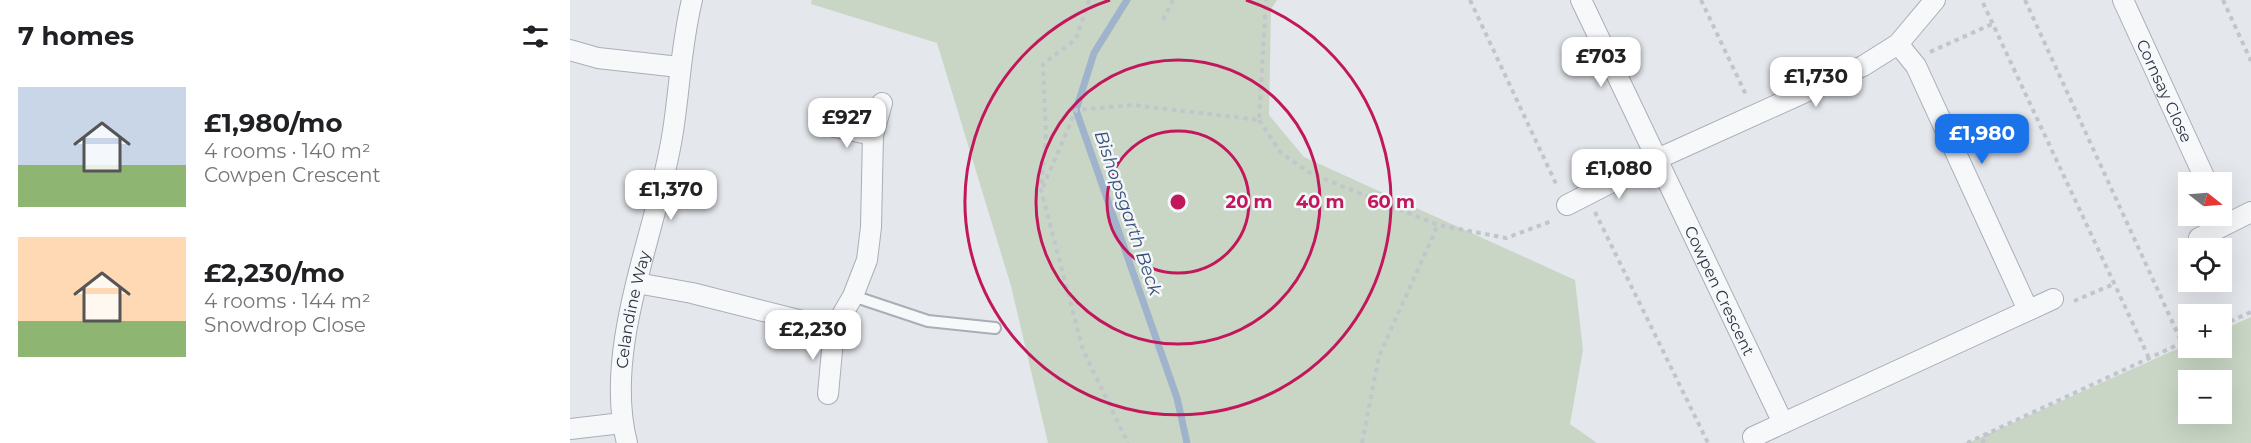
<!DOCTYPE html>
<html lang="en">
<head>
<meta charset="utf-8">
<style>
	body { margin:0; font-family:Montserrat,sans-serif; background:#f2f2f2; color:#202124; height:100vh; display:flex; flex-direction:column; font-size:22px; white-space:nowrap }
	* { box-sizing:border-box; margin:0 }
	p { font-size:20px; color:#757577 }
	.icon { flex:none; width:33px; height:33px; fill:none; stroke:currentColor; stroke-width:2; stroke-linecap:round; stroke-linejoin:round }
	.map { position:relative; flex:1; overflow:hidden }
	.details { display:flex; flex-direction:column; background:#fff; width:570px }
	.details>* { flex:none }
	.needle { width:39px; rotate:107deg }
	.controls { position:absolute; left:1608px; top:172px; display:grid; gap:12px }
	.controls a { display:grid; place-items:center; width:54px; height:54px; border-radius:0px; background:#fff; box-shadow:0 6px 24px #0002; font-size:30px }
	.price { position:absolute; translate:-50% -51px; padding:0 14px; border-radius:12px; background:#fff; color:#222; font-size:20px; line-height:39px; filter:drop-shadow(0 2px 3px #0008) }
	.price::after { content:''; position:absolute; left:50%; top:36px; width:18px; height:14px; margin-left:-9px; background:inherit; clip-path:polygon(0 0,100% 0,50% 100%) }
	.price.current { background:#1a73e8; color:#fff }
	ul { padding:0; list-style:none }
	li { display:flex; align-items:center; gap:18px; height:150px; padding:0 18px }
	li span { display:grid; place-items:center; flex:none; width:168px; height:120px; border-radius:0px; color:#555 }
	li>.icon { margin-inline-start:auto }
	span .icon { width:72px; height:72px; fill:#fffc; stroke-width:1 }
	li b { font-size:26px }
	h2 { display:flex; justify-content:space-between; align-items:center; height:72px; padding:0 18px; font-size:26px }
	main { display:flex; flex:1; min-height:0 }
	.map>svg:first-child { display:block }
	.green { fill:#c9d6c5; fill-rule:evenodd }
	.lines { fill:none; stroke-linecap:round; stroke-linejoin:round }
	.stream { stroke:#9fb4cc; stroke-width:7 }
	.service-casing { stroke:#a9aeb7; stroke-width:14 }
	.minor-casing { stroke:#a9aeb7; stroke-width:22 }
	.path { stroke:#c2c5cb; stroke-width:4; stroke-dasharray:4.5 4.5; stroke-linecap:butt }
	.service { stroke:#f7f8fa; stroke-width:10 }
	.minor { stroke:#f7f8fa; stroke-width:20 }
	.ring { fill:none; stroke:#c2185b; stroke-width:3 }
	.labels { text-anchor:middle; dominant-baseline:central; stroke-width:5; stroke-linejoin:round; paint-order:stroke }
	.street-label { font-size:16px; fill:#2b3445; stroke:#f4f6f9 }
	.water-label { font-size:18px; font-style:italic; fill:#34527a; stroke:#f4f6f9 }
	.centre { fill:#c2185b; stroke:#f4f6f9; stroke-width:3 }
	.ring-label { font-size:18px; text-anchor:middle; font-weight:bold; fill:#c2185b; stroke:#f4f6f9; stroke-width:5; stroke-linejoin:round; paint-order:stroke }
</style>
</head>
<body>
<main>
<section class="details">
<h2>7 homes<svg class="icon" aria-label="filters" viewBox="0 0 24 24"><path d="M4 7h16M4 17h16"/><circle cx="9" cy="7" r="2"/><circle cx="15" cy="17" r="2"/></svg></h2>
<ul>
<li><span style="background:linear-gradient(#c9d6e8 65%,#8fb573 0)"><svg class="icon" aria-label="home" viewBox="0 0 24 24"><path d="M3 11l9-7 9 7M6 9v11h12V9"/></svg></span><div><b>£1,980/mo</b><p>4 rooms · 140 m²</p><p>Cowpen Crescent</p></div></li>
<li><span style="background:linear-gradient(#ffd9b3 70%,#8fb573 0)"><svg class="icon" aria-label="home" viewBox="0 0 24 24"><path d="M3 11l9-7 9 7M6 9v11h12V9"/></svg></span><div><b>£2,230/mo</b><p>4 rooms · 144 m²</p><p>Snowdrop Close</p></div></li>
</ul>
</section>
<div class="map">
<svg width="1681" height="443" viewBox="0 0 1681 443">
	<rect width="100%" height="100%" fill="#e4e7ec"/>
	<path class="green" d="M242,0H707L701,9L699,115L734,157L1005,280L1013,350L1000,424L1027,443H478L441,286L367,43L241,4Z
		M1681,317V443H1398L1618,344V348H1652V330ZM1618,381H1652V414H1618Z"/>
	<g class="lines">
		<path class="stream" d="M557,0L524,53L506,110L607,398L617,443"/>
		<defs>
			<path id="service" d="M283,296L358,321L425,328"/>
			<g id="minor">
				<path id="s1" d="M1011,0L1213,423"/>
				<path id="s2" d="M1553,0L1637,183"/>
				<path d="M1328,44L1346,66L1458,310"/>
				<path d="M0,50L28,58L109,67"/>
				<path d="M260,126L303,135"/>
				<path d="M997,205L1085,160L1293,66L1328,44L1365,0"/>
				<path d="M1629,238L1681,212"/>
				<path d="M67,283L122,293L264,329L283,296L297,260L301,227L303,135L312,103"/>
				<path d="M258,394L264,329"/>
				<path d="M0,429L52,423"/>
				<path d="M1183,437L1483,299"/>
				<path id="s3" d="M57,443C32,346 89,227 103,131C110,86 111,45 122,0"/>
			</g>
		</defs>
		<use href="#service" class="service-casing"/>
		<use href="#minor" class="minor-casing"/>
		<path class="path" d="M519,0L506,39L473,64L476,133L471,190L513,350L558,443
			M900,0L987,186
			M1131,0L1177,97
			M1455,0L1612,343
			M1653,0L1681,61
			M1413,3L1579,358
			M593,20L603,0
			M1360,52L1422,24
			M689,120L711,153L742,174L868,225L936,238L982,221
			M473,187L506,110L563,105L689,120L696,0
			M1025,212L1138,443
			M1504,301L1544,284
			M1652,325L1681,312
			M792,443L809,356L868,225
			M1397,443L1618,340
			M1412,443L1418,433"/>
		<use href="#service" class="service"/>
		<use href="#minor" class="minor"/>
	</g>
	<g class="ring">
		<circle cx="608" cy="202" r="71"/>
		<circle cx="608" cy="202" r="142"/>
		<path d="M676 0A213 213 0 1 1 540 0"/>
	</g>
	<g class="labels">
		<g class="street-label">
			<text stroke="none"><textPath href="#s2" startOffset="100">Cornsay Close</textPath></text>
			<text stroke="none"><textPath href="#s1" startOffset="322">Cowpen Crescent</textPath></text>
			<text stroke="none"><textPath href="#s3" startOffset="135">Celandine Way</textPath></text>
		</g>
		<g class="water-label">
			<text transform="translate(558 213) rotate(71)">Bishopsgarth Beck</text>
		</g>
	</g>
	<circle cx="608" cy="202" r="9" class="centre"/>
	<g class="ring-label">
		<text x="679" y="208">20 m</text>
		<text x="750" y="208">40 m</text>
		<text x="821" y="208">60 m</text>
	</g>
</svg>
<div class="controls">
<a><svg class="needle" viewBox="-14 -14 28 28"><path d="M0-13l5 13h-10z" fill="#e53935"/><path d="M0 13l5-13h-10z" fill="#757577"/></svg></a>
<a><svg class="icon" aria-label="locate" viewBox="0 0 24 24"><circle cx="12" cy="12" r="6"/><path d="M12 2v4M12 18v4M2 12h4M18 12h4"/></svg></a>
<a>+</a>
<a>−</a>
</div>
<b class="price" style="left:1031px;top:88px">£703</b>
<b class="price" style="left:1246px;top:108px">£1,730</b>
<b class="price" style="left:277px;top:149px">£927</b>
<b class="price current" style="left:1412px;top:165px">£1,980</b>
<b class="price" style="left:1049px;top:200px">£1,080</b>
<b class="price" style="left:101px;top:221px">£1,370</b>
<b class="price" style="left:243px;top:361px">£2,230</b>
</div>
</main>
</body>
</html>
